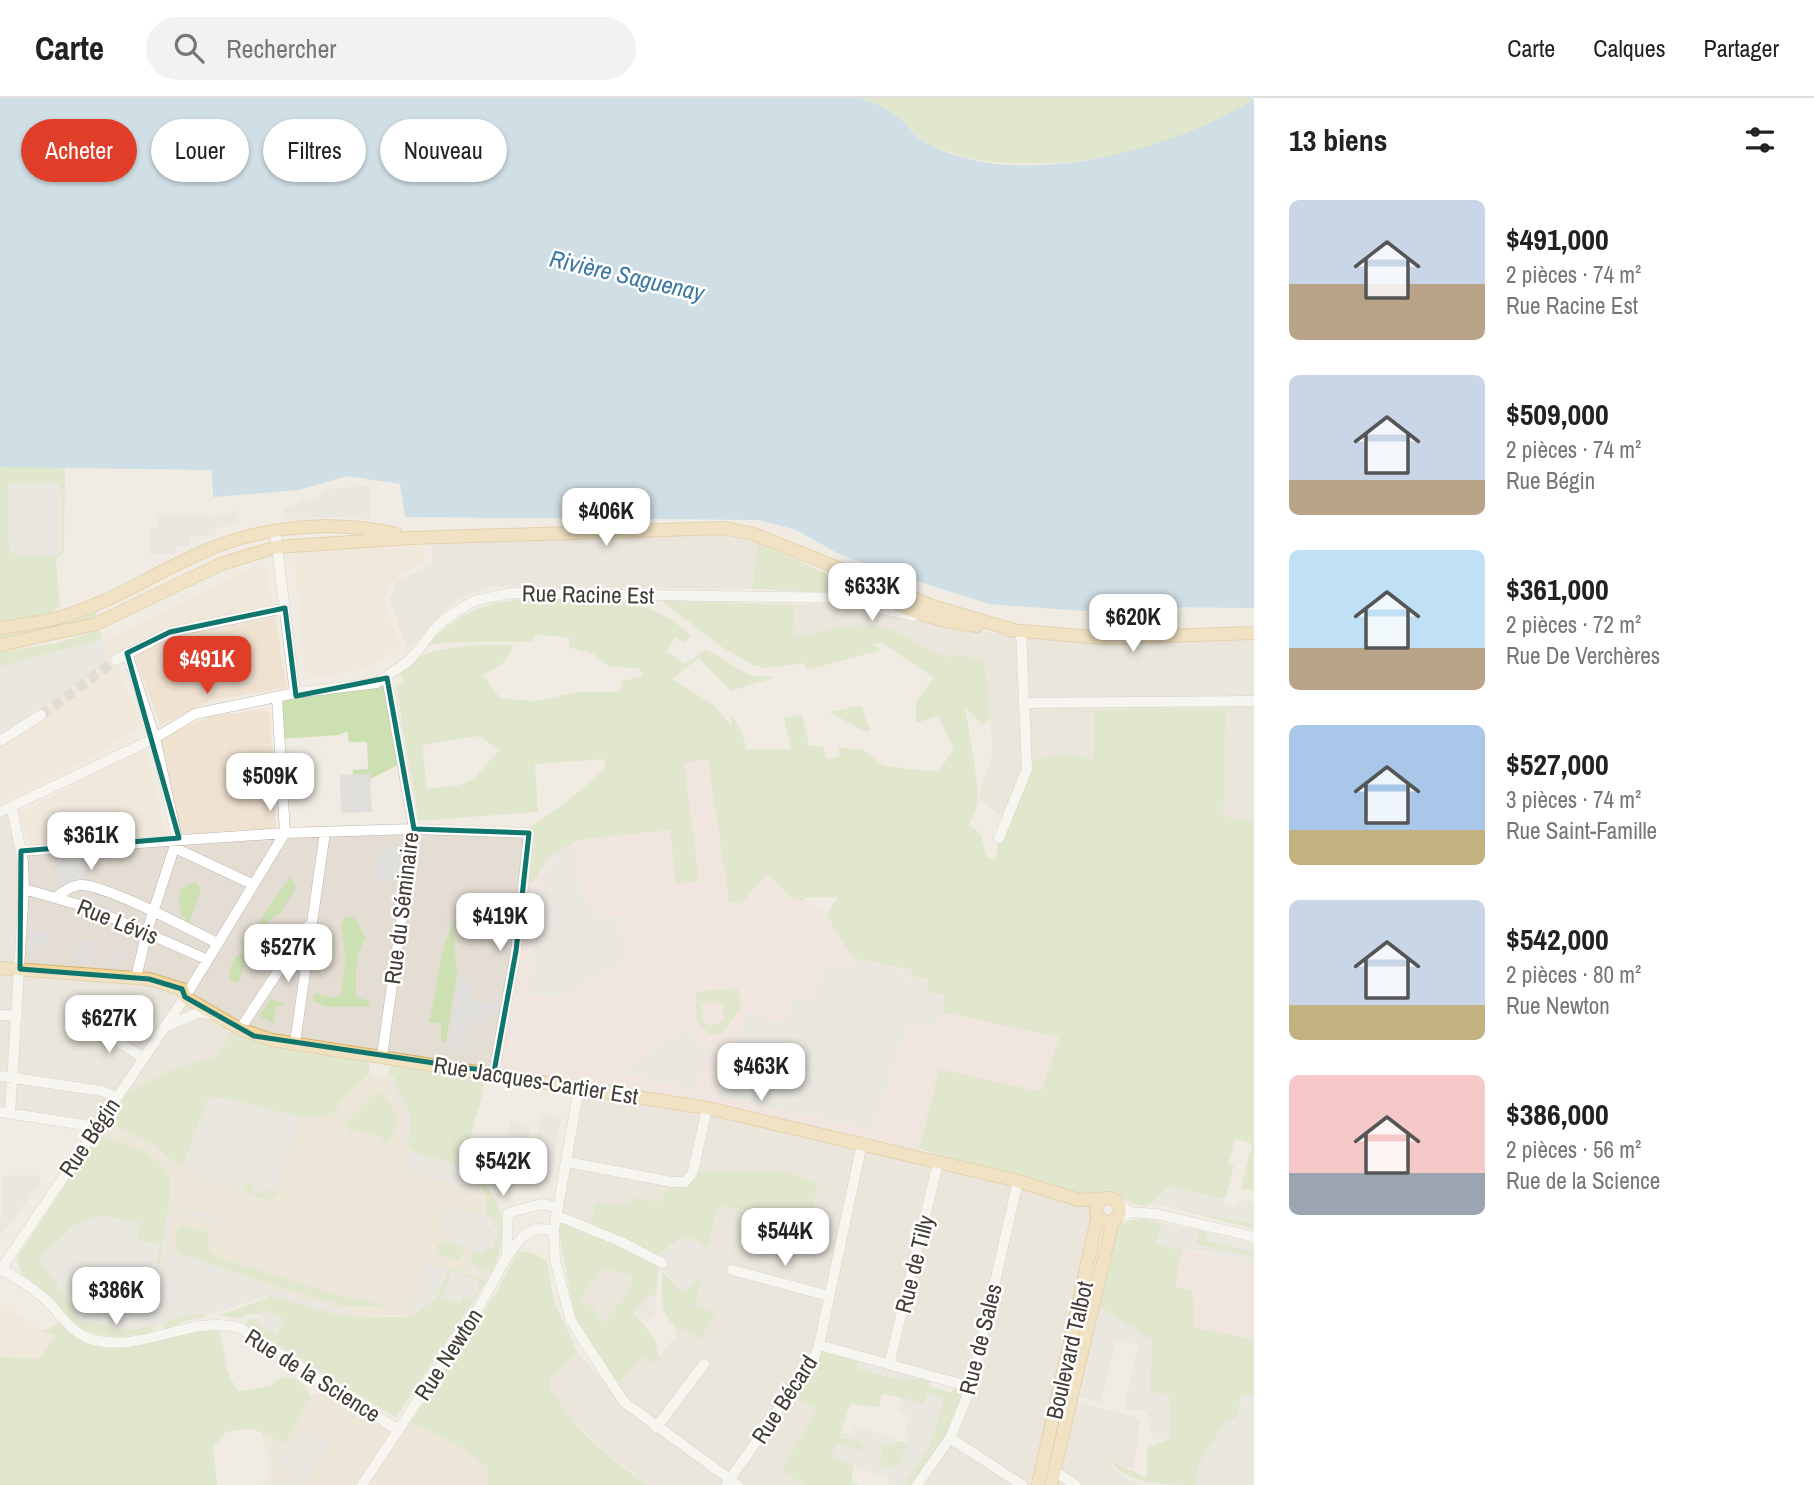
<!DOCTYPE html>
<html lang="fr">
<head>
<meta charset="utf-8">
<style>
	body { margin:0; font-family:"Archivo Narrow",sans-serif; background:#f2f2f2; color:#222; height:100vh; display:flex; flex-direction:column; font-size:26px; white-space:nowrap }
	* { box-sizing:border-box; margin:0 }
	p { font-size:23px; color:#767676 }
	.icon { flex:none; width:38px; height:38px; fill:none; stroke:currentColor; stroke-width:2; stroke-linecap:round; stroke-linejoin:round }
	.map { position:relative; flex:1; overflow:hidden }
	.drawer { display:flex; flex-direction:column; background:#fff; width:560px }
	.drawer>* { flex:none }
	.guide { position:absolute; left:21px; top:21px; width:665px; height:63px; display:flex; gap:14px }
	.price { position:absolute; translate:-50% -60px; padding:0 16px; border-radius:14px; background:#fff; color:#222; font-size:23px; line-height:46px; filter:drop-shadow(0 2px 4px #0008) }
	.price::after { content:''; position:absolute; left:50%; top:42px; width:21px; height:16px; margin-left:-10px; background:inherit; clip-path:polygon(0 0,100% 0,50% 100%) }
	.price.current { background:#e13e2a; color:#fff }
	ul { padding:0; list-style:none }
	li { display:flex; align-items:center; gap:21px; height:175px; padding:0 35px }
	li span { display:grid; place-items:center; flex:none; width:196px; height:140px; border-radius:10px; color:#555 }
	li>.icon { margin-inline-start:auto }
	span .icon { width:84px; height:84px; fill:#fffc; stroke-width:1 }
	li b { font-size:30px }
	h2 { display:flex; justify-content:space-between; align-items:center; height:84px; padding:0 35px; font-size:30px }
	.tag { padding:0 24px; border-radius:32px; background:#fff; box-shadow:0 2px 5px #0004; font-size:24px; line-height:63px }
	.tag.current { background:#e13e2a; color:#fff }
	header { display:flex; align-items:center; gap:42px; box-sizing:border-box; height:98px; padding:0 35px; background:#fff; border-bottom:2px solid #e0e0e0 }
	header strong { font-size:33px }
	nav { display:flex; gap:38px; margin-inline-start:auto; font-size:24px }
	.search { width:490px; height:63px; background:#f2f2f2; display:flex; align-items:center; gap:18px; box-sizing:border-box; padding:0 24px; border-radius:38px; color:#767676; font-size:26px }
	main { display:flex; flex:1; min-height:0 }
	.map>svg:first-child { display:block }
	.residential { fill:#e3ddd3 }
	.commercial { fill:#f0e2d1 }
	.education { fill:#e8e0cf }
	.medical { fill:#f0dbd9 }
	.green { fill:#cde0b1; fill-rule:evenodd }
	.parking { fill:#e1dfdc }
	.water { fill:#a6cfe7 }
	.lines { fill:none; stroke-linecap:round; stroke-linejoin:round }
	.minor-tunnel { stroke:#cdc9c1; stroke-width:10; stroke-dasharray:10 5; stroke-linecap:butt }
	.minor-casing { stroke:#bdb6ab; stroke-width:11 }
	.major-casing { stroke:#d5b26d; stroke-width:14 }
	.minor { stroke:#fff; stroke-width:10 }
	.major { stroke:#f2d69b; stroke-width:12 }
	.marked { fill:none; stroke:#0f766e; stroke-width:5; stroke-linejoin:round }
	.labels { text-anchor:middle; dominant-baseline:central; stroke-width:5; stroke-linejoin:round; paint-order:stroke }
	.street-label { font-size:23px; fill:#413c35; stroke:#fff }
	.water-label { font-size:24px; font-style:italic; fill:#3b79a0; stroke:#fff }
</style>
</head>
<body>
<header>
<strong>Carte</strong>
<div class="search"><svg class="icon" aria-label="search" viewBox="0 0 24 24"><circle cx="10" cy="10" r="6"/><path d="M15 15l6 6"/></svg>Rechercher</div>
<nav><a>Carte</a><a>Calques</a><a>Partager</a></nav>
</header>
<main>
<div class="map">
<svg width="1254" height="1387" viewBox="0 0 1254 1387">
	<rect width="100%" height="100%" fill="#f0ece4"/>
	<path class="residential" d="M728,436L758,444L752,491L488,488L455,503L407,552L390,501L396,483L433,467L432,442Z
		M815,505L865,511L956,530L1029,539L1105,545L1254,542V723L1223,718L1225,610L1094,612V663L1066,655L1006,722L978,701L993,653L984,557L979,562L958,556L952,560L927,553L890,531L850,528L793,539L795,507Z
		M12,711L20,752L177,741L524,733L530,740L494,974L254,938L203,910L166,928L97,1029L0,1014V714Z
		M204,918L232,934L217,959L176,970L126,995L165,936L175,927Z
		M579,989L707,1010L1079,1102L1097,1114L1038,1387H917L970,1289L819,1247L816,1311L782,1371L804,1387H648L601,1350L565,1314L555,1298L551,1297L550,1281L578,1255L613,1294L642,1257L654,1265L684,1229L701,1242L717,1215L695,1208L718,1108L810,1120L818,1086L786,1073L690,1080L671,1084L660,1104L632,1099L630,1108L590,1130L556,1117Z
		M603,1170L635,1177L626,1198L602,1226L592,1207L581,1206L580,1200Z
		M1078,1304L1140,1321L1134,1371L1110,1363L1116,1374L1140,1387H1056Z"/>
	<path class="commercial" d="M423,444L424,462L388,486L384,503L400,549L365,571L305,581L294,456Z
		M258,466L265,469L273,507L177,528L115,560L142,628L69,672L0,704V570L105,542Z
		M275,519L287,590L211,602L160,627L135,558L176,538Z
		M264,611L270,615L276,733L180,737L159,641L209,619Z
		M144,648L168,736L31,748L19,716Z
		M0,1205L43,1233L56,1238L39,1261L0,1259Z"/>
	<path class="education" d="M232,934L257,945L365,961L370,968L369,976L378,978L484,983L469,1048L470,1058L477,1076L496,1103L503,1137L498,1162L460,1228L398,1217L343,1218L269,1197L215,1215L122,1237L62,1207L17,1160L126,995L176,970L216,959Z
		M338,1291L398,1332L403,1324H411L467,1353L488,1370V1387H262L268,1383L269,1362L262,1335L284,1344L311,1298Z"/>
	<path class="medical" d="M708,661L730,803L741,806L767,775L790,799L810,805L826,817L853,860L912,872L945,897L1015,928L1059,939L1041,995L919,1051L918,1060L862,1045L494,974L524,786L533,785L549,759L578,742L670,732L676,785L683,665Z
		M1182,1151L1254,1167V1242L1194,1229L1193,1193L1175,1189Z"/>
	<path class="green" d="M862,0H1254V87L1105,59L1063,65H1002L965,60L924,45L900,20Z
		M0,369H65L64,453L56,461L60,508L44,520L0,526Z
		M758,444L851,487L865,496L752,491Z
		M527,500C587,500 644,492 691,538L685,544L675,540L666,553L685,566L706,551L751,578L776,579L731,593L699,560L672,581L715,608L731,628L732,618L740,630L747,652C762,649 776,653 791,651L784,620L802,616L809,648H823L826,661L840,658L838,649L863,652L884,668L938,674L954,651L938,618L916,625V604L934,580L883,545L873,546L881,552L807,572L804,565L766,570L753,567L723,550L660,502L795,507L793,539C823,534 863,520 892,532C915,542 925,553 952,560L957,556L979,562L984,556L990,619L983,627L964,608C967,614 979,692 978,700C978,709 972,719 969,727L980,735L987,759L995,762L999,740L1027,664L1066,655L1094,662V612L1226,610L1223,718L1254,723V1093L1241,1090L1252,1046L1235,1041L1228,1066L1234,1068L1225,1101L1168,1089L1148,1108C1133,1108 1126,1101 1114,1094L1080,1096L919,1051L939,971L1041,994L1059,939L942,914L945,897L928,894L927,881L912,878V872L853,860L826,817L838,799L803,800L810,805L790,799L767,776L741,806L729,803L708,661L684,665L699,783L676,786L670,732L578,742L549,759L533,785L524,786V733L560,709L605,671L604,661L535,666L538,714L419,723L396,589L406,583L400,579C409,546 486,546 513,547C507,565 499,570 482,576L500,600L536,603L578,594H620L622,583L643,578L640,571L609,568L593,556L569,549V539L534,537V544H447L427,548C459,514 482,506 527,500ZM480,638L499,653C466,686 479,686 427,691L422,647Z
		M95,512L97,521L0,543V535Z
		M99,532L102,541L0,569V554L57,545Z
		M387,580L401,665L367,683L352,684L353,672L368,671L367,644H349L347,633L339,637L280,641L277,599Z
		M862,607L870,633H864L829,614Z
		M291,778L296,790L280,815L259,830L264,815Z
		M195,783L201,792L189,825C178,816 179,806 180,792Z
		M345,819L355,820L366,841C354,853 356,882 356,899L369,903L370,909H328L313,903L315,895L333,900L341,897L346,861L341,827Z
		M457,821L454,848L457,875L446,945L441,942V925L428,924C440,891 436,850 457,821Z
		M252,840L259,842L246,862L238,885L230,883V871L235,859L245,855L247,842Z
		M738,890L741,910L721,937L709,936L695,922L696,894ZM707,903H715L723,908V921C715,929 710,928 702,922L701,909Z
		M271,901L285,906L276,909L274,926L259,918Z
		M232,934L257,945L365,961L370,968L369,976L337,1006L338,1011C303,1037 246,994 208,1000L182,1070L151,1045L120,1031L108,1021L126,995L176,970L216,959Z
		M395,965L484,983C484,1007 466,1032 470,1057C472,1070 480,1078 488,1089C507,1116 506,1146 491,1175L475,1169L470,1161L473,1152L482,1155L499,1131L492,1128L494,1121L485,1118C490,1102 485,1086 469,1077L471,1072L410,1052C405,1041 414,1027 409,1014C405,1001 391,992 395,978H388L389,970Z
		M382,994L397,1017L395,1037L386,1045L380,1044L381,1039L357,1032L350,1036L347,1023L373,997Z
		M98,1038C122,1044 170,1057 171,1089L160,1165L157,1168L137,1145L75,1127L39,1160L82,1222L123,1232L148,1228L153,1231L151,1235L111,1240L79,1231L50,1197L22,1176L17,1160Z
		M786,1073L818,1086L810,1120L718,1108L708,1150L689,1139L678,1142L653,1160L659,1170L656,1197L649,1198L633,1213L655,1242L659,1259L654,1266L642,1258L617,1287L585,1239L573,1211L556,1117L590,1130L596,1105L630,1108L632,1099L660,1104L672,1084L679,1085L693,1074ZM603,1170L634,1178L626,1198L602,1225L592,1207L581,1206L580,1200Z
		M245,1085L254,1087L253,1092L267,1090L279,1097L269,1102L244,1094Z
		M1173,1110L1254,1126V1131Z
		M1146,1121L1161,1125L1156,1146L1182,1151L1175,1189L1193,1193L1194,1229L1254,1242V1298L1241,1297L1237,1321L1198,1368L1196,1387C1165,1387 1125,1387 1110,1362L1147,1380V1350L1171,1340L1169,1297L1150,1294L1152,1242L1100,1209L1087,1265L1082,1262L1113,1132L1129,1122Z
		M181,1126L207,1134L210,1154L217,1159L356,1203L358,1199L387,1208H343L181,1158L176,1151V1131Z
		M1198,1132L1206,1135L1205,1143L1252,1154L1254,1146V1159L1196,1146Z
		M445,1143L466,1150L458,1163L435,1156L438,1145L444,1147Z
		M527,1153L547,1162L554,1204L578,1255L550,1281L551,1297H555C577,1334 613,1363 648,1387H488V1370L467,1353L411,1324L497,1193L518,1154Z
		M450,1169L460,1173L459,1176L452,1174L443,1200L464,1198L477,1188L478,1183L465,1178L467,1175L487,1182L396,1320L245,1227L250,1220L258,1221L256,1226L263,1211L261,1216H248L241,1221L219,1217L265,1201L269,1197L343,1218L411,1219L437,1199Z
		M662,1174L683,1194L702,1179L695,1208L717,1214L701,1242L684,1230L678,1237L675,1236L676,1230C657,1210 663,1200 662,1174Z
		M194,1216L209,1218L182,1224L165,1232L163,1228L167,1223Z
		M60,1225L103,1243L218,1226L228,1275L238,1293L270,1288L284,1278L299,1282L311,1298L284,1345L251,1330L226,1334L213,1349L217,1387H0V1259L39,1261L56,1238L43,1233Z
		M819,1247L859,1258L858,1270C880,1276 904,1288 923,1276L929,1278L930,1288L950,1295L956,1289H971L950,1340L917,1387H904L930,1347L944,1300L928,1295L924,1306L882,1295L879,1309L850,1306L840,1339L864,1344L862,1353L831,1359L853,1367L852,1384L859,1387H804L782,1372L816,1311L790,1295Z
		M895,1343L907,1345L900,1365L892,1369H883L880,1365L882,1346L892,1348Z"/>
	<path class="parking" d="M8,385H57L61,392L62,452L56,458H19L9,453Z
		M369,388L370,422L337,419L285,422L284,411L294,409L300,402H316L326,391Z
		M235,412L241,424L216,431V437L191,439L190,448H176V456H151V430H158V417L222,418Z
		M102,541L108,563L0,638V569Z
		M370,676L372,714L341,715L340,677Z
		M391,747L402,749L398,784L373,780L376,755Z
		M577,748L581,797L599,818L621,819L625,864L559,900L527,897L541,783L557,755Z
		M84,760L85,782L59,791L56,762Z
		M29,832L50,834L43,852L29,851Z
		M82,840L96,846L89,866L74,860Z
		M118,847L125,852L119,870H106Z
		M854,862L910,874L909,881L927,886V895L944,898L935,929L910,924L874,1032L716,998L747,914L782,924L793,899L812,900L822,868L849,870Z
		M458,881L474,883L472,902L499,906L498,916L489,915L488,926L468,924L466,945L476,946L475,955L449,951Z
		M689,934L711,953L693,993L619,973L678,936Z
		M393,982L411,1018L408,1043L400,1050L405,1035L406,1019L388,986Z
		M211,999L298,1018L300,1025L276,1093L267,1090L266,1096L253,1093L254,1087L240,1084L239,1089L220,1085V1080L216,1079L215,1084L198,1080L199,1075L184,1067Z
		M639,1006L650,1008L645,1033L634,1031Z
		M542,1016L561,1020L550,1086L542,1084L540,1092L504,1080L506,1074L495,1067L498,1057L505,1058L507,1049L523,1052L525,1040L507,1037L511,1023L531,1029L528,1040L536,1042Z
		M410,1052L471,1072L465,1090L404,1071Z
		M662,1052L692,1055L688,1073L658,1069Z
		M26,1077H40V1087L0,1138L3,1078Z
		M171,1089L175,1092L166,1152L162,1154Z
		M1168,1089L1225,1101L1224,1106L1236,1109L1238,1101L1254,1105V1126L1151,1105Z
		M185,1109L229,1124L227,1129L184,1114Z
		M447,1109L495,1121L492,1128L499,1131L492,1151L486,1150L482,1155L445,1143L448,1133L440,1130Z
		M99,1117L140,1125L137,1145L139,1142L160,1146L157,1167L177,1155L260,1183L269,1196L273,1192L346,1213L343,1218L269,1197L215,1215L204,1213L135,1232L82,1222L39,1160L75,1127Z
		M1161,1125L1198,1132L1196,1146L1254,1159V1167L1198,1152L1171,1151L1155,1146Z
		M1206,1135L1254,1146L1252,1154L1205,1143Z
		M689,1139L708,1150L702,1179L683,1194L652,1160L678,1142Z
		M425,1164L448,1173L437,1199L416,1215L410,1208Z
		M452,1173L478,1183L479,1190L472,1201L464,1198L461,1206L442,1199Z
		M649,1197H656L655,1215L647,1225L633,1213Z
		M1100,1208L1152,1242L1150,1294L1169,1296L1171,1340L1154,1342L1146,1313L1124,1311L1138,1247L1116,1243L1101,1305L1080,1299Z
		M263,1211L283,1221L277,1237L256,1226Z
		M859,1258L923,1276L922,1282L898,1281L858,1269Z
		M928,1295L944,1300L930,1347L904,1387H889L887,1378L877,1377L831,1359L837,1345L862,1353L863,1344L840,1340L842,1335L853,1337L855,1329L896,1339L893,1348L882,1346L880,1365L883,1369H892L900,1365L909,1336L906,1335L909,1317L899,1314L901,1299L924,1306Z
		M1242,1297L1254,1298V1387H1196L1198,1368L1227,1321H1237Z
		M303,1330L331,1347L304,1387H284L293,1374L278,1365Z"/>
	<path class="water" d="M0,0H861C876,6 891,12 903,23C910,30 917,41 926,45C1017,95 1172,53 1254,1V510L1150,509L1084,513L989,506L882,472L837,455L796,432L759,422L405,419L400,386L347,378L299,392L213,399L212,372L0,369Z"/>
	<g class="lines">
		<path class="minor-tunnel" d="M41,617L116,562"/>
		<defs>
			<path id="minor" d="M275,433L295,595
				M852,504L913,518
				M127,555L155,640L177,741L147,833L136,880
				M116,562L170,534L285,510
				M1023,605L1254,603
				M0,643L41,617
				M0,714L155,640L195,616L295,595L377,585L410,562L437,528L454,515L474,503L509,495L856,500H866L879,492
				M999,740L1027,671L1021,533
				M175,750L252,786
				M21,753L285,735L414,731L529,735L516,853L494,974
				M24,791L90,810L208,862
				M56,800C63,793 70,788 80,787C105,786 191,832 217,845
				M0,917L17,918
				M91,927L144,960
				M166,928L198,915L211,916
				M240,931L309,827
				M295,945L325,734
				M382,958L414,731L387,580
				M0,978L102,993L116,999
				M579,989L554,1132L555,1162L571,1223L624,1304L738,1387
				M0,1014L97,1029
				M10,1015L24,791L23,764L12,711
				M567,1064L672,1084H685L693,1074L707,1010
				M1118,1105L1131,1114
				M556,1117L621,1144L662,1165
				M1116,1120L1131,1114L1156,1116L1254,1139
				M507,1157L508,1115L542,1106L557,1109
				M2,1171C17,1181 33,1189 46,1202C59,1214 68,1231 85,1239C138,1260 188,1215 240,1230L398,1332
				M732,1172L829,1198
				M0,1173L185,899L285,735L277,599
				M819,1247L971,1289
				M889,1267L938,1065
				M656,1330L704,1266
				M950,1340L1022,1387
				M1054,1373L1076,1387
				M362,1387L478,1211L507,1158L523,1138L536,1131L554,1132
				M726,1387L814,1260L819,1247L862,1045
				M917,1387L950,1340L971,1289L1018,1083"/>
			<path id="major" d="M857,486C899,510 928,522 977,528
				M0,530C19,527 39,525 58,520C109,506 154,475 203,454C262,428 334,421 396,436
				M1009,532L1104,540L1254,535
				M0,547L96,526L221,466L277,449L410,440L724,430L754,436L935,509L1014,532
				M0,870L149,881L182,891L185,899L240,931L272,942L707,1010L1018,1083L1079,1102L1103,1101
				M1096 1112a12 12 0 1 1 24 0a12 12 0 1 1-24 0Z
				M1038,1387L1098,1117
				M1051,1387L1113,1122"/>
		</defs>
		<use href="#minor" class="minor-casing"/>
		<use href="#major" class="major-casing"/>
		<use href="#minor" class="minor"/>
		<use href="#major" class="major"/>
	</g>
	<path d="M0 0H1254V1387H0ZM285,510L296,598L387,580L414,731L529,735L516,853L494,974L254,938L185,899L182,891L149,881L20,871L21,753L179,740L127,555L170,534Z" fill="#f0ece4" fill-opacity=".55" fill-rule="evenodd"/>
	<path class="marked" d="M285,510L296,598L387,580L414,731L529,735L516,853L494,974L254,938L185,899L182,891L149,881L20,871L21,753L179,740L127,555L170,534Z"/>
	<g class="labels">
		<g class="street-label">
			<text transform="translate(588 496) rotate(1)">Rue Racine Est</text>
			<text transform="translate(401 810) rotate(-83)">Rue du Séminaire</text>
			<text transform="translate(118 823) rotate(22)">Rue Lévis</text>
			<text transform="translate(536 982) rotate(9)">Rue Jacques-Cartier Est</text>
			<text transform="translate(89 1039) rotate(-56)">Rue Bégin</text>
			<text transform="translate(914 1166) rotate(-76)">Rue de Tilly</text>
			<text transform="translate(980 1241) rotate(-76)">Rue de Sales</text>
			<text transform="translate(1069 1252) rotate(-77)">Boulevard Talbot</text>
			<text transform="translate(448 1256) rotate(-57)">Rue Newton</text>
			<text transform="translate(313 1277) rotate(32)">Rue de la Science</text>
			<text transform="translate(784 1301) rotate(-57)">Rue Bécard</text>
		</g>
		<g class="water-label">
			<text transform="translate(627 177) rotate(13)">Rivière Saguenay</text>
		</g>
	</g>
</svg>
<b class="price" style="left:606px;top:450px">$406K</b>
<b class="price" style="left:872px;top:525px">$633K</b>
<b class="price" style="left:1133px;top:556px">$620K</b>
<b class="price current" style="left:207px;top:598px">$491K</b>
<b class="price" style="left:270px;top:715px">$509K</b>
<b class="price" style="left:91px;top:774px">$361K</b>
<b class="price" style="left:500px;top:855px">$419K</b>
<b class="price" style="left:288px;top:886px">$527K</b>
<b class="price" style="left:109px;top:957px">$627K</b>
<b class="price" style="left:761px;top:1005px">$463K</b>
<b class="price" style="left:503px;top:1100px">$542K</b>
<b class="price" style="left:785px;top:1170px">$544K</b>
<b class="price" style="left:116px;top:1229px">$386K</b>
<div class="guide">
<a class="tag current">Acheter</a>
<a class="tag">Louer</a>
<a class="tag">Filtres</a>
<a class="tag">Nouveau</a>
</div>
</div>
<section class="drawer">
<h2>13 biens<svg class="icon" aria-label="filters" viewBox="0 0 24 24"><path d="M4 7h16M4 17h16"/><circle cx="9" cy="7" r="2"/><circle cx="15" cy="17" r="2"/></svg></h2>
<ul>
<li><span style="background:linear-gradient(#c9d6e8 60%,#b9a48a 0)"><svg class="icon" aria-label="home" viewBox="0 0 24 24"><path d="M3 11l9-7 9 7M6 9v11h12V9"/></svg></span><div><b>$491,000</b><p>2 pièces · 74 m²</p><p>Rue Racine Est</p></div></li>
<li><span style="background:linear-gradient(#c9d6e8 75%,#b9a48a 0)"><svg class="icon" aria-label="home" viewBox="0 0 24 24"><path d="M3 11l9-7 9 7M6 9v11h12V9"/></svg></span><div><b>$509,000</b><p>2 pièces · 74 m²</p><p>Rue Bégin</p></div></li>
<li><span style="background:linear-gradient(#bfe0f5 70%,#b9a48a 0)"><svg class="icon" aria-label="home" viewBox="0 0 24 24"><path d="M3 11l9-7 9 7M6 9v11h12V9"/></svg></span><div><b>$361,000</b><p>2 pièces · 72 m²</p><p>Rue De Verchères</p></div></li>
<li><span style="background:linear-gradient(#a9c7e8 75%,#c2b280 0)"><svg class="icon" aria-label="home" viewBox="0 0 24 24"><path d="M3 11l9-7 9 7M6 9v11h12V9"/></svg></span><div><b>$527,000</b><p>3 pièces · 74 m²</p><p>Rue Saint-Famille</p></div></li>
<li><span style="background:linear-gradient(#c9d6e8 75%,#c2b280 0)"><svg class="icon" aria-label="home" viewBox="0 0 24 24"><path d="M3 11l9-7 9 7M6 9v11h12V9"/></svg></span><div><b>$542,000</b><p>2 pièces · 80 m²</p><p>Rue Newton</p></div></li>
<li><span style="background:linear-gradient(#f6c9c9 70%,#9aa5b1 0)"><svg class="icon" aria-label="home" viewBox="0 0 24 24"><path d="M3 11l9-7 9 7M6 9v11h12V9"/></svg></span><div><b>$386,000</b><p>2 pièces · 56 m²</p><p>Rue de la Science</p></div></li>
</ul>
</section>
</main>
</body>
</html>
